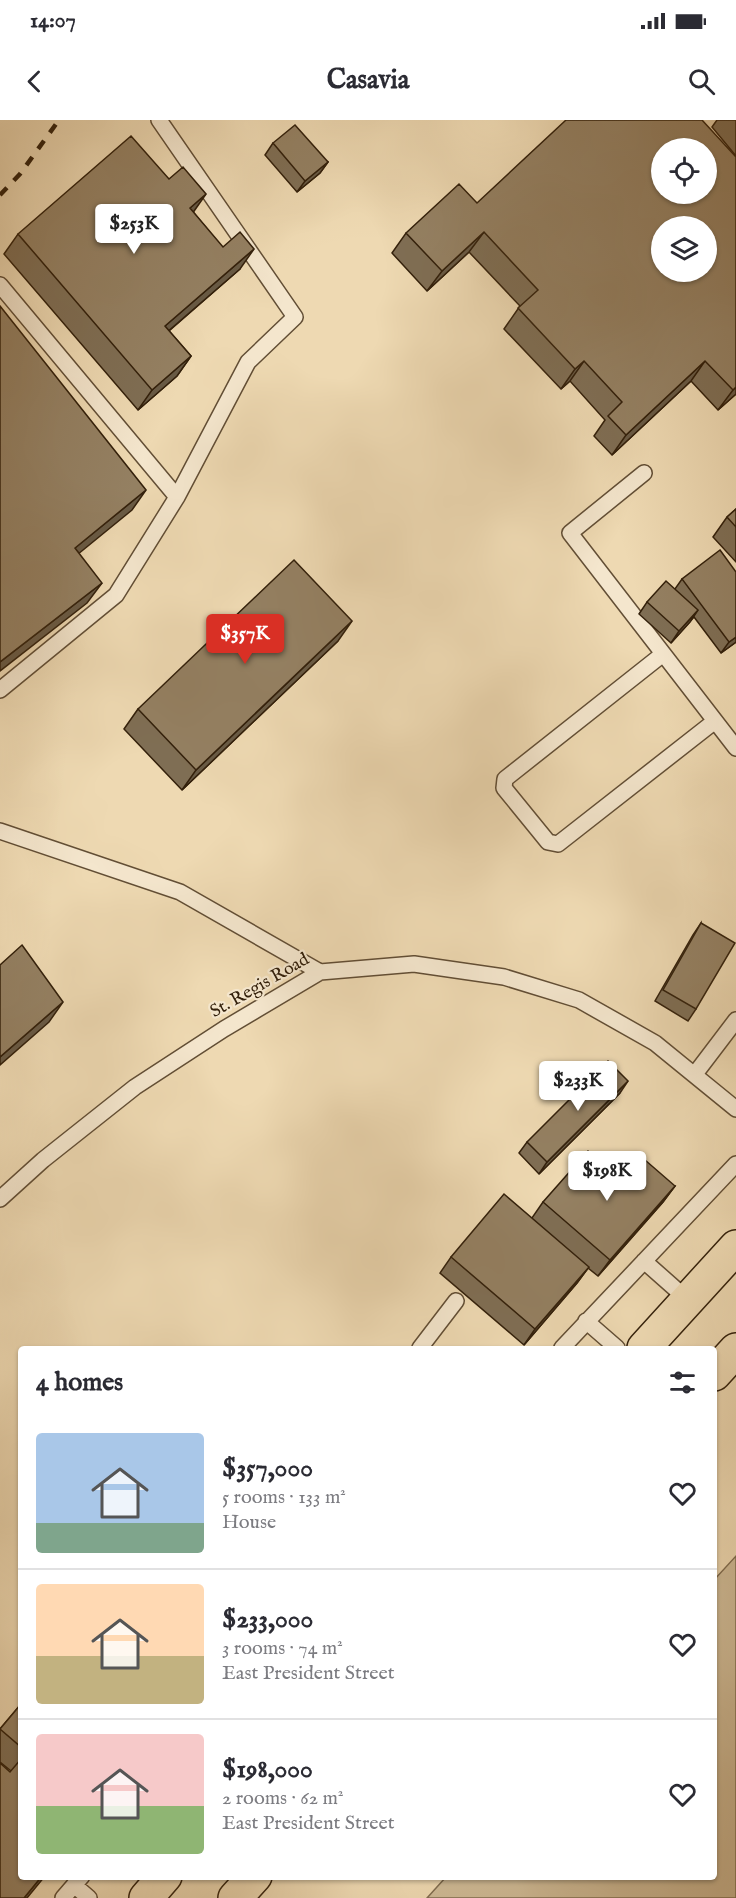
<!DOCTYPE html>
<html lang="en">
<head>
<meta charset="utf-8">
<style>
	body { margin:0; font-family:"IM FELL English",serif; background:#f7f7f7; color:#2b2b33; height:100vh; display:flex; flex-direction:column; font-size:22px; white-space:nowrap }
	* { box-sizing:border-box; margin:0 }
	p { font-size:20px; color:#7c7c81 }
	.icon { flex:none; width:33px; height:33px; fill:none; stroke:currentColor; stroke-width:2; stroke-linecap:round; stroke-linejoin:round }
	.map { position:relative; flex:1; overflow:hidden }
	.details { position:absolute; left:18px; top:1226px; width:699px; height:534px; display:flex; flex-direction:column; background:#fff; border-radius:6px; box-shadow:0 2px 4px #0004 }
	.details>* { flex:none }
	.buttons { position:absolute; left:651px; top:18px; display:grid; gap:12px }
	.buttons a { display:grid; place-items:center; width:66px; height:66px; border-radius:50%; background:#fff; box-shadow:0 2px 4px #0004; font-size:30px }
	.price { position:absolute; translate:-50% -51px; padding:0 14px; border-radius:6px; background:#fff; color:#222; font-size:20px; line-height:39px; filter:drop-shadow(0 2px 3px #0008) }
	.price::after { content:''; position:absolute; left:50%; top:36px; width:18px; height:14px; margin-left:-9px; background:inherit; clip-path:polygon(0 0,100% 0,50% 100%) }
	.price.on { background:#d93025; color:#fff }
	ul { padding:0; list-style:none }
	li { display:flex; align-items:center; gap:18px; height:150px; padding:0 18px }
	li+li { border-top:2px solid #e1e1e2 }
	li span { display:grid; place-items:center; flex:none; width:168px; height:120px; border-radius:6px; color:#555 }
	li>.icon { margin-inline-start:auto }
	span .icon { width:72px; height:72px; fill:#fffc; stroke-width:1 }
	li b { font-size:26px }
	h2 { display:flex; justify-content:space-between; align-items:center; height:72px; padding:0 18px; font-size:26px }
	.status { display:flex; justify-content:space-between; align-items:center; height:42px; padding:0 30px; background:#fff; direction:ltr }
	.status svg { height:16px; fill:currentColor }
	header { display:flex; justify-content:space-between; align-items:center; height:78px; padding:0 18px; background:#fff; font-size:27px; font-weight:800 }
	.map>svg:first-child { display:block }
	.green { fill:#ceba96; stroke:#806d50; stroke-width:1.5 }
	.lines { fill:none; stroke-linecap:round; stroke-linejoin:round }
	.service-casing { stroke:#624e35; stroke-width:18 }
	.primary-casing { stroke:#33200b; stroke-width:36 }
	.service { stroke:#f4e6cd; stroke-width:15 }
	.primary { stroke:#eed9b2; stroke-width:33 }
	.rail { stroke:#33200b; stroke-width:4.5; stroke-dasharray:10 10; stroke-linecap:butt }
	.wall { fill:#7f6e54; stroke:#33200b; stroke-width:1.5 }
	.shaded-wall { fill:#685a45; stroke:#33200b; stroke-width:1.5 }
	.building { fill:#948062; stroke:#33200b; stroke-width:1.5; fill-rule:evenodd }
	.labels { text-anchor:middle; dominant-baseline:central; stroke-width:4.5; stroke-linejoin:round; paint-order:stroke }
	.street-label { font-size:18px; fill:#33200b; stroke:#f4e6cd }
</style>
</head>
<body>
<div class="status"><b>14:07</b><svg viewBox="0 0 49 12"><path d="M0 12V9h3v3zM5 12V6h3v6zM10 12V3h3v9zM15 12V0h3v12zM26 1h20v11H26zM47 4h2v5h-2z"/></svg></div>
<header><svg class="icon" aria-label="back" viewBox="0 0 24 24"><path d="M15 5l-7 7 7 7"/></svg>Casavia<svg class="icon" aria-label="search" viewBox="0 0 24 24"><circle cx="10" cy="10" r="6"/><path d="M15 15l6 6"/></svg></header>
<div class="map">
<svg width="736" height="1778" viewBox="0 0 736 1778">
	<rect width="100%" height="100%" fill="#eed9b2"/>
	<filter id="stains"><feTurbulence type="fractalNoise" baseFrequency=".00333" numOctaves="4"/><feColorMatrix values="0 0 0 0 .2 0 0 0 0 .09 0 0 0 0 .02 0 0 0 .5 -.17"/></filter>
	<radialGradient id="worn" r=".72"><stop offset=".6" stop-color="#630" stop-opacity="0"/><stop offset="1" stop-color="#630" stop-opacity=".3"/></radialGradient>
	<path class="green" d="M736,1436V1778H427L446,1757L714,1756V1460Z"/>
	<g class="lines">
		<defs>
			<path id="service" d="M0,165L177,377
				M644,353L570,413L736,628
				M663,534L505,659L504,668L548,722L558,724L715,601
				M0,570L116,475L177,377L248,242L295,197L159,0
				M0,711L180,772L320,852
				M695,954L736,900
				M0,1079L43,1040L135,967L224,909L320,852L414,844L504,857L579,880L655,923L736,989
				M644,1141L688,1180
				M586,1201L617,1228
				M420,1228L456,1181
				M562,1228L736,1044
				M74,1765L89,1778
				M63,1778L82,1756"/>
			<path id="primary" d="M644,1228L736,1127
				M714,1254L736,1230
				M146,1778L165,1756
				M235,1778L255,1756"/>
		</defs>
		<use href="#service" class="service-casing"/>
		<use href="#primary" class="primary-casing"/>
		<use href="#service" class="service"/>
		<use href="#primary" class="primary"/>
		<path class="rail" d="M0,75L20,54L59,0"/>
	</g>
	<path class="wall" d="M717,0H736V36L712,7Z
		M273,23L328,42L320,53L297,72L265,35Z
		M736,37V274L718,290L691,261L612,335L594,316L605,300L570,261L561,269L504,209L520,186L469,132L427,171L392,133L406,113L477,83Z
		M169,59L193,92L240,149L169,211L191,236L177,256L138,290L4,134L18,114Z
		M736,389V442L713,417L727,397Z
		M736,452V522L721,533L694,497L671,523L639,494L647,482L675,469L682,459Z
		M338,521L182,670L124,609L138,589Z
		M701,803L696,889L688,901L655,881L693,815Z
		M620,973L539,1054L519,1033L527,1022Z
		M625,1063L675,1066L663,1082L598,1156L588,1148L577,1163L524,1225L440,1153L451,1137L532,1098L543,1082Z
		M21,1584V1756L10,1652L11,1651L0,1642V1609Z"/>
	<path class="shaded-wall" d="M328,42L320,53L297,72L305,61Z
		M206,74L192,94L190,88Z
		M484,112L469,132L427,171L442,151Z
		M254,129L240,149L151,226L165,206Z
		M191,236L177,256L138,290L152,270Z
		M584,241L570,261L561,269L575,249Z
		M705,241L691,261L612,335L626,315Z
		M736,267V274L718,290L733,270Z
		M146,370L132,390L61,448L75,428Z
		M102,463L87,483L0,551V542Z
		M698,490L690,502L671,523L679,511Z
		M352,501L338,521L182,670L196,650Z
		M736,517V522L721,533L729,522Z
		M63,882L49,902L0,945V937Z
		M628,961L620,973L539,1054L547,1042Z
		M675,1066L663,1082L598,1156L610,1140Z
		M589,1147L577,1163L524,1225L535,1209Z
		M42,1756H45L27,1778H24Z"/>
	<path class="building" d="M566,0H702L736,37V267L733,270L705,241L626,315L608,296L622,282L584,241L575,249L518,188L538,170L484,112L442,151L406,113L459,64L477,83ZM662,28H706V74H662ZM662,106H706V152H662Z
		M295,5L328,42L305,61L273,23Z
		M131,16L169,59L183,47L206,74L190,88L223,127L240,112L254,129L165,206L191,236L152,270L18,114Z
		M0,186L146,370L75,428L102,463L0,542Z
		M736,389V407L727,397Z
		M720,430L736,452V517L729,522L682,459Z
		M294,440L352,501L196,650L138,589Z
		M666,461L698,490L679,511L647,482Z
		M701,803L735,823L696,889L663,870Z
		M22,825L63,882L0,937V845Z
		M608,941L628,961L547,1042L527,1022Z
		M588,1031L625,1063L645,1040L675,1066L610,1140L543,1082Z
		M504,1074L589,1147L535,1209L451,1137Z
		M21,1584V1627L0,1609Z
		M21,1639V1756H42L24,1778H0V1643L10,1652Z"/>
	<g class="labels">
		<g class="street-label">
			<text transform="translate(260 866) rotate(-30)">St. Regis Road</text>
		</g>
	</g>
	<rect width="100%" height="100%" filter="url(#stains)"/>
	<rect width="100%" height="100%" fill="url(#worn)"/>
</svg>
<div class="buttons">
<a><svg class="icon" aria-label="locate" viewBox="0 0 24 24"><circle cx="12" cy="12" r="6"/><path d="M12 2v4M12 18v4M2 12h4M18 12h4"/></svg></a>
<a><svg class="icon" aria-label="layers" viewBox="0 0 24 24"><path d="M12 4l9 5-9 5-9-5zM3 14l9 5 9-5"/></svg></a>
</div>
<b class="price" style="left:134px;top:135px">$253K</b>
<b class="price on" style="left:245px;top:545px">$357K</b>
<b class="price" style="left:578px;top:992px">$233K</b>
<b class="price" style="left:607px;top:1082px">$198K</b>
<section class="details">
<h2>4 homes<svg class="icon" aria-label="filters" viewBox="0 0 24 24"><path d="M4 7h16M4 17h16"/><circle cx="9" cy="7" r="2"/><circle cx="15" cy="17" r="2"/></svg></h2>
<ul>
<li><span style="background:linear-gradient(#a9c7e8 75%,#7fa58c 0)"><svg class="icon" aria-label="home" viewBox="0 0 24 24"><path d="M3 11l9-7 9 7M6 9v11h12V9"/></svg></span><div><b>$357,000</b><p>5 rooms · 133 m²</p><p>House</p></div><svg class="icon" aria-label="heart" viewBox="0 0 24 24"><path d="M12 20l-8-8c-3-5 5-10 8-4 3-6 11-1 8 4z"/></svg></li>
<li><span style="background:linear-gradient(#ffd9b3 60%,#c2b280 0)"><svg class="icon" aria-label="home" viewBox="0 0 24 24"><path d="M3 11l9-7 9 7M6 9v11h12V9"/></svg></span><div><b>$233,000</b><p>3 rooms · 74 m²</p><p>East President Street</p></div><svg class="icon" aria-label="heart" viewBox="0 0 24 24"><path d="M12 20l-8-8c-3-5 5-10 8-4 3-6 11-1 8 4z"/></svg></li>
<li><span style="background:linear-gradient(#f6c9c9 60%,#8fb573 0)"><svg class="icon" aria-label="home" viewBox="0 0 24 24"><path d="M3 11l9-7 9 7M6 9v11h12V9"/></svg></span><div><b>$198,000</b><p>2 rooms · 62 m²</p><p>East President Street</p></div><svg class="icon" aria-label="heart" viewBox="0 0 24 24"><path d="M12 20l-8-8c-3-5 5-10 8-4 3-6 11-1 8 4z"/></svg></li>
</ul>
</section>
</div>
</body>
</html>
